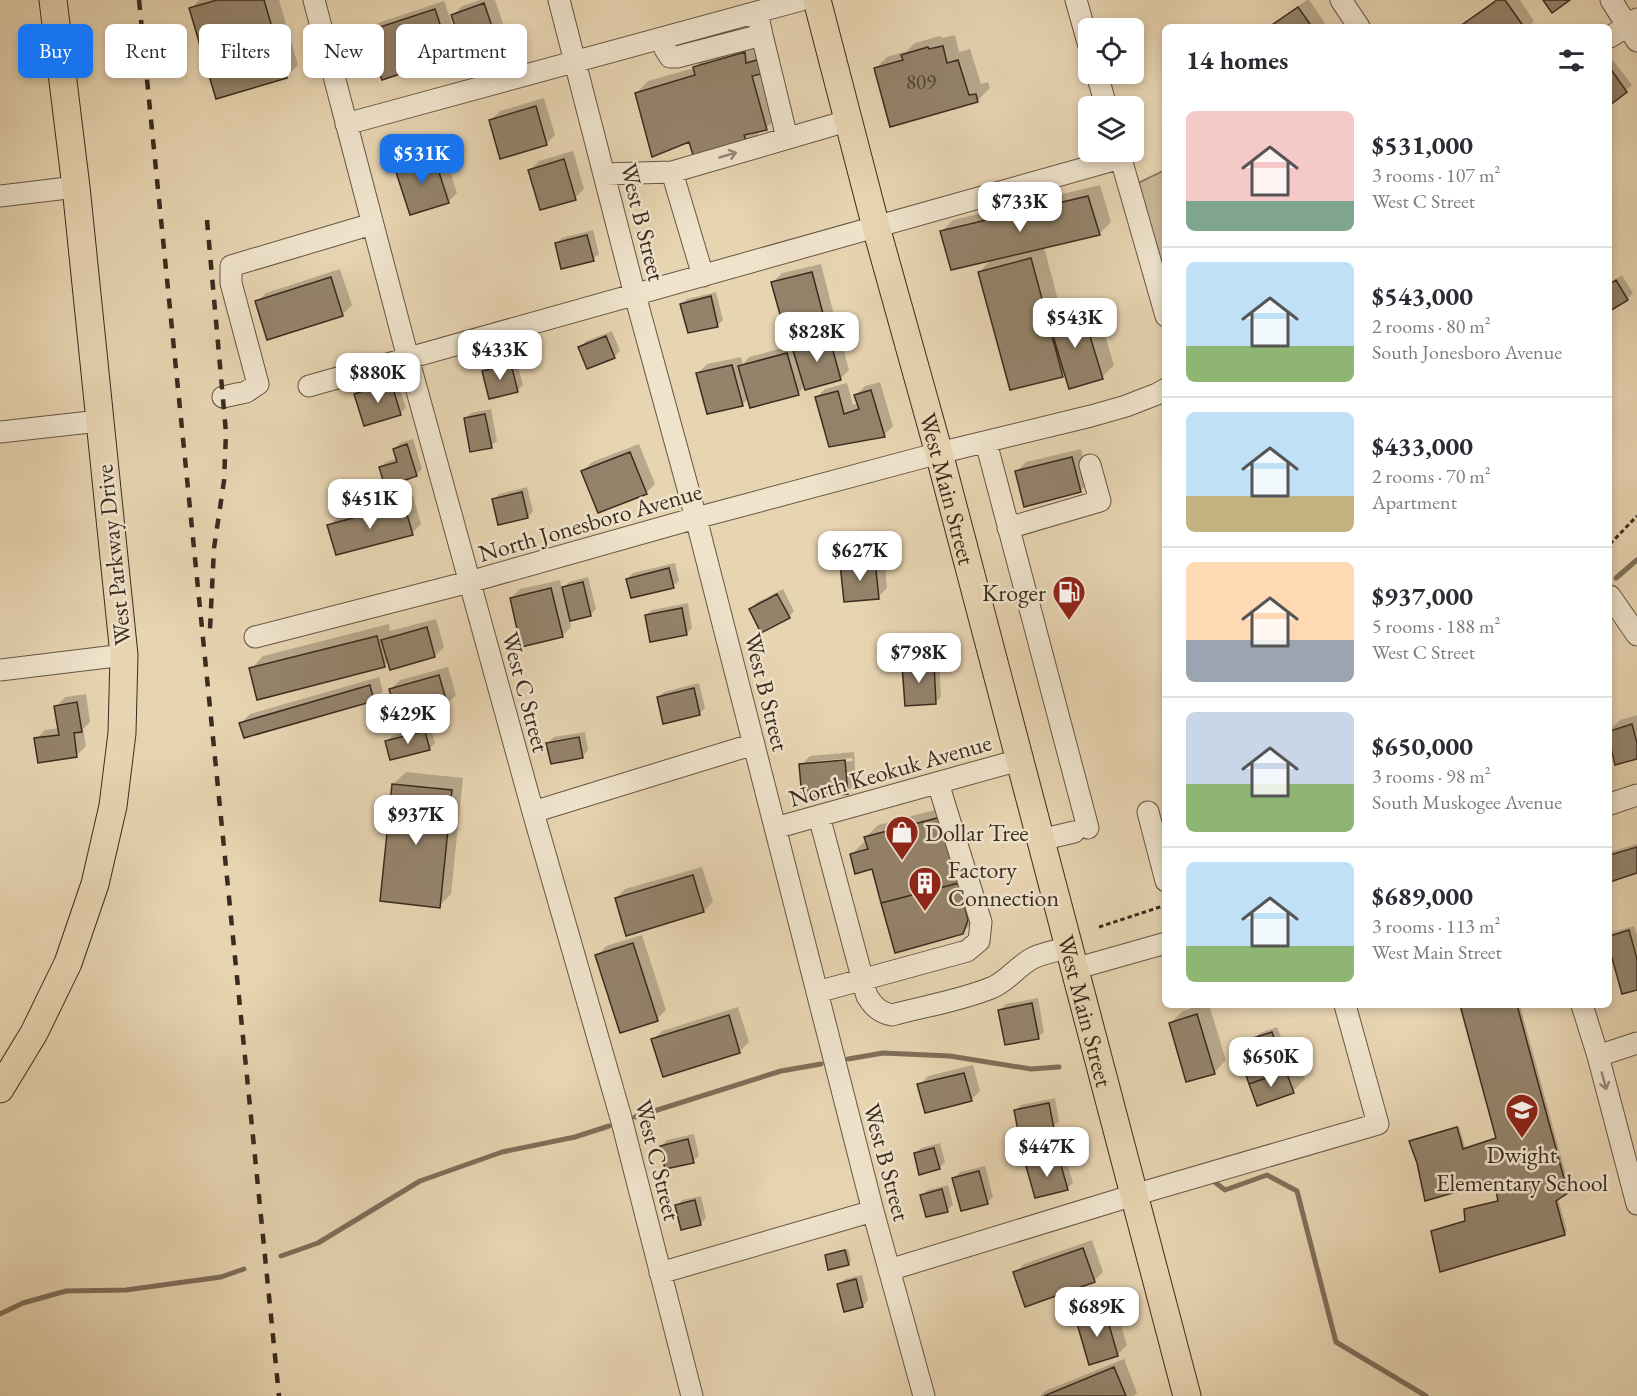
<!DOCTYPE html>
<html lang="en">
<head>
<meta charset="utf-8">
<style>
	body { margin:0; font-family:"EB Garamond",serif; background:#f7f7f7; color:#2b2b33; height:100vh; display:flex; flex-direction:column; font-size:22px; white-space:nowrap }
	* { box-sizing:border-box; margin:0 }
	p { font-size:20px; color:#7c7c81 }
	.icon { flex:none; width:33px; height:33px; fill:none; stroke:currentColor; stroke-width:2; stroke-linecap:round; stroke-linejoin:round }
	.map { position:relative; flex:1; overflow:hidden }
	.sheet { position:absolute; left:1162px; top:24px; width:450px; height:984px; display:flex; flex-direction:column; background:#fff; border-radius:9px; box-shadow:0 3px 9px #0003 }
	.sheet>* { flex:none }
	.guide { position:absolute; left:18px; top:24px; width:570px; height:54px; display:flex; gap:12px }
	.controls { position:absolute; left:1078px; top:18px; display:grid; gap:12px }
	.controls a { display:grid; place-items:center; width:66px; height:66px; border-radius:9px; background:#fff; box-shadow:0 3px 9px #0003; font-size:30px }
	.price { position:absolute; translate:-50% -51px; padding:0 14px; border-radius:12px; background:#fff; color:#222; font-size:20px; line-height:39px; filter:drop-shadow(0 2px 3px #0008) }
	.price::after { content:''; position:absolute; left:50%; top:36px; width:18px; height:14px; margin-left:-9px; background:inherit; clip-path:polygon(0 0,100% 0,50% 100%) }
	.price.current { background:#1a73e8; color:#fff }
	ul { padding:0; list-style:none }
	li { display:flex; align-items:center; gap:18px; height:150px; padding:0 24px }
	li+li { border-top:2px solid #e1e1e2 }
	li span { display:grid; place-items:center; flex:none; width:168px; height:120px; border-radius:9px; color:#555 }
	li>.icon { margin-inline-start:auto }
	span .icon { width:72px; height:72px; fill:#fffc; stroke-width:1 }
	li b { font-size:26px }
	h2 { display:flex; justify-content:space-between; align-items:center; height:72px; padding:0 24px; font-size:26px }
	.chip { padding:0 21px; border-radius:9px; background:#fff; box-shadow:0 3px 9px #0003; font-size:21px; line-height:54px }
	.chip.current { background:#1a73e8; color:#fff }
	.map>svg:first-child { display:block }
	.green { fill:#cab798; stroke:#82715c; stroke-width:1.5 }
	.shadow { fill:#0003; fill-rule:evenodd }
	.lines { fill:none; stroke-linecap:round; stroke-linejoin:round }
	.stream { stroke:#7f6e5a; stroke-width:5 }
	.building { fill:#94836b; stroke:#3b2b20; stroke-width:1.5 }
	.minor-casing { stroke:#654; stroke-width:23 }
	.major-casing { stroke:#3b2b20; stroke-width:29 }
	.path { stroke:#3b2b20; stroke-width:3; stroke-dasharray:4.5 3; stroke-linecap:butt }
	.minor { stroke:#efe3cc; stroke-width:21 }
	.major { stroke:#e7d4b1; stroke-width:27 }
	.rail { stroke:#3b2b20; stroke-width:4.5; stroke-dasharray:10 10; stroke-linecap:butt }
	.oneway { stroke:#958776 }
	.labels { text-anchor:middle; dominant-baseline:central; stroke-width:5; stroke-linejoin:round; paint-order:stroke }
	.number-label { font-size:21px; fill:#514133 }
	.street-label { font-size:24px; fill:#3b2b20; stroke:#efe3cc }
	.poi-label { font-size:24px; fill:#3b2b20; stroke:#efe3cc; text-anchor:start }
</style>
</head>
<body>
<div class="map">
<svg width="1637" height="1396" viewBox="0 0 1637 1396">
	<rect width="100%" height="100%" fill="#e7d4b1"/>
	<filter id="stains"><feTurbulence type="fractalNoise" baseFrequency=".00333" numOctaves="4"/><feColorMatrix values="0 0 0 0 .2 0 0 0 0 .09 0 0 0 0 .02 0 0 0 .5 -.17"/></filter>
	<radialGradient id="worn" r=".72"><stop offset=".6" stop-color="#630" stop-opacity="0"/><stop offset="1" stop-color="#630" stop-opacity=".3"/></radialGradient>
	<path class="green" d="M1165,170V287L1136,184Z"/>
	<path class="shadow" d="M199,0H279L298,65L286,77L191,9Z
		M480,0H495L506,33L497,42L453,15L462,6Z
		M1307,0H1309L1325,23L1321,27H1267Z
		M1496,0H1520L1534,21L1528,27H1457Z
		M444,1L460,47L451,56L383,79L369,32L378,23Z
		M955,35L959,52L970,49L981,84L988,82L990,88L978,100L891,125L875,69L887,57L907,51L915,43L940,36L942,38Z
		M757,41L778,116L766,128L758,130L759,133L747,145L636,93L648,81L694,68L707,55Z
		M1612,59L1632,85L1610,103V61Z
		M544,98L555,135L546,144L491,120L500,111Z
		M442,146L457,193L448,202L396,166L405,157Z
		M573,151L584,189L575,198L530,170L539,161Z
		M1100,185L1111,222L1099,234L1044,247L1060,308L1094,299L1114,365L1102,377L1066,372L1062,376L979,272L992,259L941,232L953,220Z
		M593,230L599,254L593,259L556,244L562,238Z
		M821,264L834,315L825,324L773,282L782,273Z
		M340,269L352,305L343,314L268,338L257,302L266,293Z
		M1622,275L1633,293L1627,299L1610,309V283Z
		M716,292L723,320L718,325L689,331L682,304L687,299Z
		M838,328L849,370L840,379L805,386L798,393L749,398L742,405L698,373L707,364L741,357L743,364L749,357L797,344L803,338Z
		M612,331L620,351L614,357L580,347L586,341Z
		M516,359L523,385L517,391L484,372L490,366Z
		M396,378L406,408L400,413L356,394L362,388Z
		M880,382L893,426L884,435L830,446L816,398L825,389L847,383L853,405L858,404L856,395L865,386Z
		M491,409L497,441L491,446L465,419L471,413Z
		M413,439L422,469L416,475L381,467L386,462L397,458L394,449L400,443Z
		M639,444L655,484L646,493L583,471L592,462Z
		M1081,449L1089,482L1080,491L1017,471L1026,462Z
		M527,487L533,511L528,517L494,500L499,494Z
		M413,496L421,524L412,533L329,526L338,517Z
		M884,553L887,588L878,597L842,565L851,556Z
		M675,563L679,581L673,586L627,579L633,573Z
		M588,577L596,609L590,615L570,620L571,627L562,636L511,598L520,589L560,580L562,589L569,582Z
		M783,589L794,611L789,617L751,609L756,603Z
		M688,603L692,628L687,633L651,640L646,615L652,610Z
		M436,619L444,647L435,656L388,661L384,666L251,669L263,656L389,624L390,631Z
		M939,658L941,697L935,703L904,665L910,659Z
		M448,667L456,695L447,704L391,689L400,680Z
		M379,677L383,691L374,700L241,723L250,714Z
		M699,683L705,708L699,714L658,698L664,692Z
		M86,694L90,722L83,729L86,746L77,755L36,739L45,730L59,728L56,707L65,697Z
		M1637,715V757L1616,763L1610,739V730L1620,720Z
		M430,726L435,743L429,749L387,741L393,735Z
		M585,732L588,750L583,756L552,762L548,743L554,737Z
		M854,752L856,784L847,793L801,765L810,756ZM852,758L853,761L808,765V762Z
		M406,772L463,778L451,894L439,906L393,784Z
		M953,805L972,923L962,933L873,867L852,854L864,842L867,841L866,837L878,825Z
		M1637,844V872L1610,880V852Z
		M702,867L713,902L704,911L616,898L625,889Z
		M1634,926L1637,935V988L1623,992L1610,946V935L1613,932Z
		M642,935L666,1010L657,1019L597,956L606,946Z
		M1038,998L1044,1032L1038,1037L1000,1010L1006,1004Z
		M1202,1005H1209L1226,1060L1214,1073L1170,1023L1183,1011Z
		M1462,1005H1520L1570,1190L1558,1198L1567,1231L1565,1234L1433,1231L1435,1229L1467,1220L1465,1210L1468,1207L1499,1200L1496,1179L1419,1163L1411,1141L1413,1139L1459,1126L1465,1147L1497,1137Z
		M738,1007L749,1042L740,1051L664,1075L653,1040L662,1031Z
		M1277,1027L1285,1047L1292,1045L1305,1079L1293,1091L1240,1056L1246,1050L1257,1046L1255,1038L1260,1033Z
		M973,1065L980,1091L971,1100L919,1085L928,1076Z
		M1055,1098L1059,1122L1053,1127L1016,1111L1021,1105Z
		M694,1134L699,1156L693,1161L661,1146L667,1140Z
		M940,1143L945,1162L939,1168L915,1154L921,1148Z
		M1064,1153L1073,1183L1067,1188L1028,1167L1034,1161Z
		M985,1166L993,1197L987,1203L954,1178L960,1172Z
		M948,1185L953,1205L947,1210L922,1195L928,1190Z
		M701,1196L706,1218L701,1223L677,1206L682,1200Z
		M1092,1240L1103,1272L1094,1281L1015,1273L1024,1264Z
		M848,1249L851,1261L849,1263L826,1256L829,1253Z
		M862,1275L868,1300L863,1306L839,1285L845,1279Z
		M1114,1303L1127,1345L1118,1354L1090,1363L1077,1321L1086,1312Z
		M1124,1359L1137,1393L1134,1396H1040L1045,1391Z"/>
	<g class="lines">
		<path class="stream" d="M1616,578L1637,560
			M848,1059L883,1053L950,1056L1031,1069L1059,1067
			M635,1117L781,1071L821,1064
			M1212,1180L1225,1190L1267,1175L1297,1191L1336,1342L1426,1396
			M281,1256L318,1243L420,1181L502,1152L575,1137L609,1126
			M0,1314L23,1303L66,1291L126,1290L221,1277L244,1269"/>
	</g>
	<path class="building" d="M217,0H264L287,78L216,99L189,8Z
		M1497,0H1505L1524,27H1459Z
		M1543,0H1570L1552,13Z
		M484,3L498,44L465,55L451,15Z
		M1298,7L1312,27H1269Z
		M435,9L451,57L382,80L370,45L372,44L368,31Z
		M943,46L947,63L958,60L969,95L976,94L978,102L890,127L874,68L903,60L901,55L928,47L929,49Z
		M745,52L746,63L757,60L761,74L752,76L767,130L744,135L748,146L696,165L689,142L652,157L635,93L695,75L693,67Z
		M1610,68L1627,92L1610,105Z
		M536,106L547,145L500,159L489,120Z
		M433,154L449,203L410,215L394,166Z
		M564,159L576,200L540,210L528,170Z
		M1088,196L1100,235L951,270L940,231Z
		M587,235L594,261L561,269L555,243Z
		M1031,258L1063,377L1010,390L978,272Z
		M812,272L826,325L786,336L771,282Z
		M331,277L343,316L267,340L255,301Z
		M1616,280L1628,300L1610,311V284Z
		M711,296L718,327L688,333L680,304Z
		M1082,310L1103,379L1069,389L1048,319Z
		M606,336L615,358L587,369L578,347Z
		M829,336L841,380L805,390L792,347Z
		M787,353L799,395L750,408L738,366Z
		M511,364L518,392L489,399L482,371Z
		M732,365L743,406L707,414L696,373Z
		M391,382L401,415L364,426L354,394Z
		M871,390L885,437L829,447L815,397L838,391L844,414L859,409L854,395Z
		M485,414L492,448L470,452L464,418Z
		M407,444L417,476L385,487L379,467L397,462L393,449Z
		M630,452L647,494L598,513L581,471Z
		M1072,457L1081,492L1024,507L1015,471Z
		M522,492L528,518L498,525L492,499Z
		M404,504L413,535L336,555L327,525Z
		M875,561L879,599L844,602L840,564Z
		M669,568L674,588L631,598L626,579Z
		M583,582L591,616L570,621L562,587Z
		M551,588L563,637L521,647L510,598Z
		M777,594L790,618L761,633L749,609Z
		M682,608L687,635L650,642L645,615Z
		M427,627L435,657L390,670L381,640Z
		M377,636L385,667L257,700L249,668Z
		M934,663L936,704L905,706L902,665Z
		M439,675L448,706L398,720L389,689Z
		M370,685L374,701L244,738L239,723Z
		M694,688L700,715L663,724L657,697Z
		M77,702L82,732L74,733L77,757L38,763L34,738L59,735L54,706Z
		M1632,724L1637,743V759L1615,765L1610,744V731Z
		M425,731L430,750L390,760L385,741Z
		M579,737L583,758L551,764L546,743Z
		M845,760L848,794L802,798L799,764Z
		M392,784L452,790L440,908L380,901Z
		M941,817L959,883L881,903L872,869L855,874L850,854L868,849L864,837Z
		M1637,847V873L1610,882V855Z
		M693,875L704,912L626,936L615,898Z
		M959,883L968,920L963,934L895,953L881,903Z
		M1629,930L1637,959V990L1622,994L1610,951V936Z
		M633,943L658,1021L620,1033L595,955Z
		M1032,1003L1039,1039L1005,1045L998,1010Z
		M1460,1005H1517L1568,1193L1556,1201L1565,1235L1440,1272L1431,1231L1465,1221L1464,1209L1498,1201L1494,1181L1425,1201L1417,1163L1409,1141L1457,1127L1463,1149L1496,1138Z
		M1197,1014L1215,1074L1186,1082L1169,1023Z
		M729,1015L740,1053L663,1077L651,1039Z
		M1272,1032L1280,1056L1244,1069L1239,1055L1257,1049L1253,1038Z
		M1280,1056L1286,1071L1249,1084L1244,1069Z
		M1286,1071L1294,1093L1257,1106L1249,1084Z
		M964,1073L972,1101L925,1113L917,1084Z
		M1049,1103L1054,1129L1019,1136L1014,1110Z
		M688,1139L694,1163L665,1169L660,1146Z
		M934,1148L940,1169L919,1175L914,1153Z
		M1059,1158L1068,1190L1035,1198L1026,1166Z
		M979,1171L988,1204L961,1211L952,1178Z
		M942,1189L948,1212L926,1217L920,1195Z
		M695,1200L701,1225L681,1230L675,1205Z
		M1083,1248L1095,1282L1025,1307L1013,1272Z
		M845,1250L849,1265L828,1270L825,1255Z
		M856,1279L863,1307L844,1312L837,1284Z
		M1105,1311L1118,1356L1089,1365L1076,1320Z
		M1114,1367L1126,1396H1044Z"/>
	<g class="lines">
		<defs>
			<path id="minor" d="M314,0L408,358L533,812L621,1118L692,1396
				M559,0L635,295L696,518L873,1211L924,1396
				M1076,0L1089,46
				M1341,0L1359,27
				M1611,0L1637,41
				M762,35L787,138
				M1610,37L1637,19
				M663,38L665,49L670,57H677L762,35L757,12
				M1097,74L1106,106
				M346,124L801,0
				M1119,152L1166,316
				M672,172L703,276
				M604,174L672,172L847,121
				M0,196L76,187
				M309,386L1121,158
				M223,397L246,392L258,384L231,283V266L372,224
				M0,432L99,421
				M986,442L1088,828
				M1008,528L1100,501L1090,465
				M1610,596L1637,635
				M255,637L469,582L696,518L939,453L1091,416L1126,406L1157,394L1166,389
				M0,670L124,655
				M1610,804L1637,795
				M533,812L754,744
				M1148,812L1166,881
				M819,816L867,996C874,1007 879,1012 892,1015C925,1006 959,1001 991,988C1007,982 1017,966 1033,958C1043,953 1057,951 1068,947
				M775,828L1019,760
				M1040,840L1074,832
				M1074,969L1166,943
				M817,992L967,951L979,941L981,922L938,783
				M1582,1005L1598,1056L1637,1204
				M1598,1056L1637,1043
				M889,1270L1134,1195L1378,1124L1345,1005
				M660,1273L873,1211"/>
			<g id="major">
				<path id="s1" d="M817,0L876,227L939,453L1187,1396"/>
				<path d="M0,1089L34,1033L68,963L95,884L113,806L122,733L124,655L76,187L53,0"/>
			</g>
		</defs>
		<use href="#minor" class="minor-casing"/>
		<use href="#major" class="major-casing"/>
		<path class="path" d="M1610,544L1637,516
			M1099,927L1166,905"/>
		<use href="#minor" class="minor"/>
		<use href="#major" class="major"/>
		<path class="rail" d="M139,0L279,1396
			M207,220L226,433L224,481L214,548L210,629"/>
	</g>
	<defs><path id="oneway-shaft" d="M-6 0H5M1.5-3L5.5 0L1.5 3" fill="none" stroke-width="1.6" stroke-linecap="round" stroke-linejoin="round" transform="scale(1.5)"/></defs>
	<g class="oneway">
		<use href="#oneway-shaft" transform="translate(728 155) rotate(-16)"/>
		<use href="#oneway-shaft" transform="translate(1604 1081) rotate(75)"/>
	</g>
	<defs>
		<symbol id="fuel-pin" viewBox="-11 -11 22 30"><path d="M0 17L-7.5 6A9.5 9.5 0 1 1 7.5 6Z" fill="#8f2418" stroke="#efe3cc"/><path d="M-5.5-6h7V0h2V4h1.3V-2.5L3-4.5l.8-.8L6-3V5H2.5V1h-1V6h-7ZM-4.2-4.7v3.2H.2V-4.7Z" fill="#fff"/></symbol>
		<symbol id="shop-pin" viewBox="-11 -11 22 30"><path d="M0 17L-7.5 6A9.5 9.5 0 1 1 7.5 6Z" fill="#8f2418" stroke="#efe3cc"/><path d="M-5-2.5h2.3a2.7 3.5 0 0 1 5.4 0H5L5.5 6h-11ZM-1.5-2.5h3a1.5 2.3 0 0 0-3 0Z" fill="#fff"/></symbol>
		<symbol id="building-pin" viewBox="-11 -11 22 30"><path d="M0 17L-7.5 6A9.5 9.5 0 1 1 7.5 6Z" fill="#8f2418" stroke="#efe3cc"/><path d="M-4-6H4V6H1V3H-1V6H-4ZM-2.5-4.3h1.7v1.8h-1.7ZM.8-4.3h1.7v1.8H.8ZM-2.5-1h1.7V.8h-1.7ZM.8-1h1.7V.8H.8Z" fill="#fff"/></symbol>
		<symbol id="school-pin" viewBox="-11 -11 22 30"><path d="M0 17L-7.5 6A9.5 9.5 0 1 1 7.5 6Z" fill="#8f2418" stroke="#efe3cc"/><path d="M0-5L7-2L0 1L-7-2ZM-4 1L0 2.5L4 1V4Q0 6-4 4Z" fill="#fff"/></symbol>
	</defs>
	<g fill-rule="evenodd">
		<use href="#fuel-pin" x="1050" y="573" width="38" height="52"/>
		<use href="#shop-pin" x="883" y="813" width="38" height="52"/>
		<use href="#building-pin" x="906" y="864" width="38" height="52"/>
		<use href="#school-pin" x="1503" y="1091" width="38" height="52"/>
	</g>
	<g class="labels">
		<g class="number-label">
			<text x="921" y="81">809</text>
		</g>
		<g class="street-label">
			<text transform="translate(643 222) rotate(76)">West B Street</text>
			<text stroke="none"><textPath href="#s1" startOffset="506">West Main Street</textPath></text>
			<text transform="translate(590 522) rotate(-16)">North Jonesboro Avenue</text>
			<text transform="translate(113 555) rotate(-96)">West Parkway Drive</text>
			<text transform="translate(526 692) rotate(75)">West C Street</text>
			<text transform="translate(767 692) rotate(76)">West B Street</text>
			<text transform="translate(890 770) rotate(-16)">North Keokuk Avenue</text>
			<text stroke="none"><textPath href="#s1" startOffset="1046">West Main Street</textPath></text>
			<text transform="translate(658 1160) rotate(76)">West C Street</text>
			<text transform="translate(887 1162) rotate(75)">West B Street</text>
		</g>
		<g class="poi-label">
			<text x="1046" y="592" text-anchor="end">Kroger</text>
			<text x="925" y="832">Dollar Tree</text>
			<text x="948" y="869">Factory<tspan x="948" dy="28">Connection</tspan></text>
			<text x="1522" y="1154" text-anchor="middle">Dwight<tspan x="1522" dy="28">Elementary School</tspan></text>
		</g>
	</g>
	<rect width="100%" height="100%" filter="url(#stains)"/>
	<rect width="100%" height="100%" fill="url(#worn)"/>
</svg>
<div class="controls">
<a><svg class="icon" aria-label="locate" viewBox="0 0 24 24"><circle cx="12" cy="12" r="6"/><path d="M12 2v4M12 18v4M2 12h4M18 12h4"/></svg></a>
<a><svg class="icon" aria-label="layers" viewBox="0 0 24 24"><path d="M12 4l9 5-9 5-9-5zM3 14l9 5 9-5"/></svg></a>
</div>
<b class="price current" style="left:422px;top:185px">$531K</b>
<b class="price" style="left:1020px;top:233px">$733K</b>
<b class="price" style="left:1075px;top:349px">$543K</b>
<b class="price" style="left:817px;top:363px">$828K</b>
<b class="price" style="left:500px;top:381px">$433K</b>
<b class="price" style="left:378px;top:404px">$880K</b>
<b class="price" style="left:370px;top:530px">$451K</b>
<b class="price" style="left:860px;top:582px">$627K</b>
<b class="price" style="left:919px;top:684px">$798K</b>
<b class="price" style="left:408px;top:745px">$429K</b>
<b class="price" style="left:416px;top:846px">$937K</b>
<b class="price" style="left:1271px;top:1088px">$650K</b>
<b class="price" style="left:1047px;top:1178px">$447K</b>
<b class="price" style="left:1097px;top:1338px">$689K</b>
<div class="guide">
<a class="chip current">Buy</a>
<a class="chip">Rent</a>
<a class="chip">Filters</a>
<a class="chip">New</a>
<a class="chip">Apartment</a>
</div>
<section class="sheet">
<h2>14 homes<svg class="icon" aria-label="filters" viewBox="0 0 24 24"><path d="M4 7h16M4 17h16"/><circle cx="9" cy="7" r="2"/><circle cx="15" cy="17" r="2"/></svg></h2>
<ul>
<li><span style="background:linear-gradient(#f6c9c9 75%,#7fa58c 0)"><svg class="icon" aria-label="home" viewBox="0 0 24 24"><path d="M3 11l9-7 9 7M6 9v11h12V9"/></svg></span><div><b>$531,000</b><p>3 rooms · 107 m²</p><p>West C Street</p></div></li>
<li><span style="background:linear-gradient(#bfe0f5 70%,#8fb573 0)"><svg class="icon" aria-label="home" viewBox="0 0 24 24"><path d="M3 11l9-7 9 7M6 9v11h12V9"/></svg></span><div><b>$543,000</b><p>2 rooms · 80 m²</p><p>South Jonesboro Avenue</p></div></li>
<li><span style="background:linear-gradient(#bfe0f5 70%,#c2b280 0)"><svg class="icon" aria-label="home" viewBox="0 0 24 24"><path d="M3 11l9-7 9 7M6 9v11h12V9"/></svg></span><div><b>$433,000</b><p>2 rooms · 70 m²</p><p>Apartment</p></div></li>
<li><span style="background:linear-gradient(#ffd9b3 65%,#9aa5b1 0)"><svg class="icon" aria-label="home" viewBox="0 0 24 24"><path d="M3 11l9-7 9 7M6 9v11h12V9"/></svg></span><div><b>$937,000</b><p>5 rooms · 188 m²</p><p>West C Street</p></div></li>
<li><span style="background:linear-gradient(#c9d6e8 60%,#8fb573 0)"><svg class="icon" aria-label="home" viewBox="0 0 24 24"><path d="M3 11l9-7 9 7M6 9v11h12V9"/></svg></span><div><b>$650,000</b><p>3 rooms · 98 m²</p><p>South Muskogee Avenue</p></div></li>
<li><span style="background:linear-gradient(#bfe0f5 70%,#8fb573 0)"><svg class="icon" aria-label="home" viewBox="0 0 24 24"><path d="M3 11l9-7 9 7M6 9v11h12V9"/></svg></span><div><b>$689,000</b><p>3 rooms · 113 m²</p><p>West Main Street</p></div></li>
</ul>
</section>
</div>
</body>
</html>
